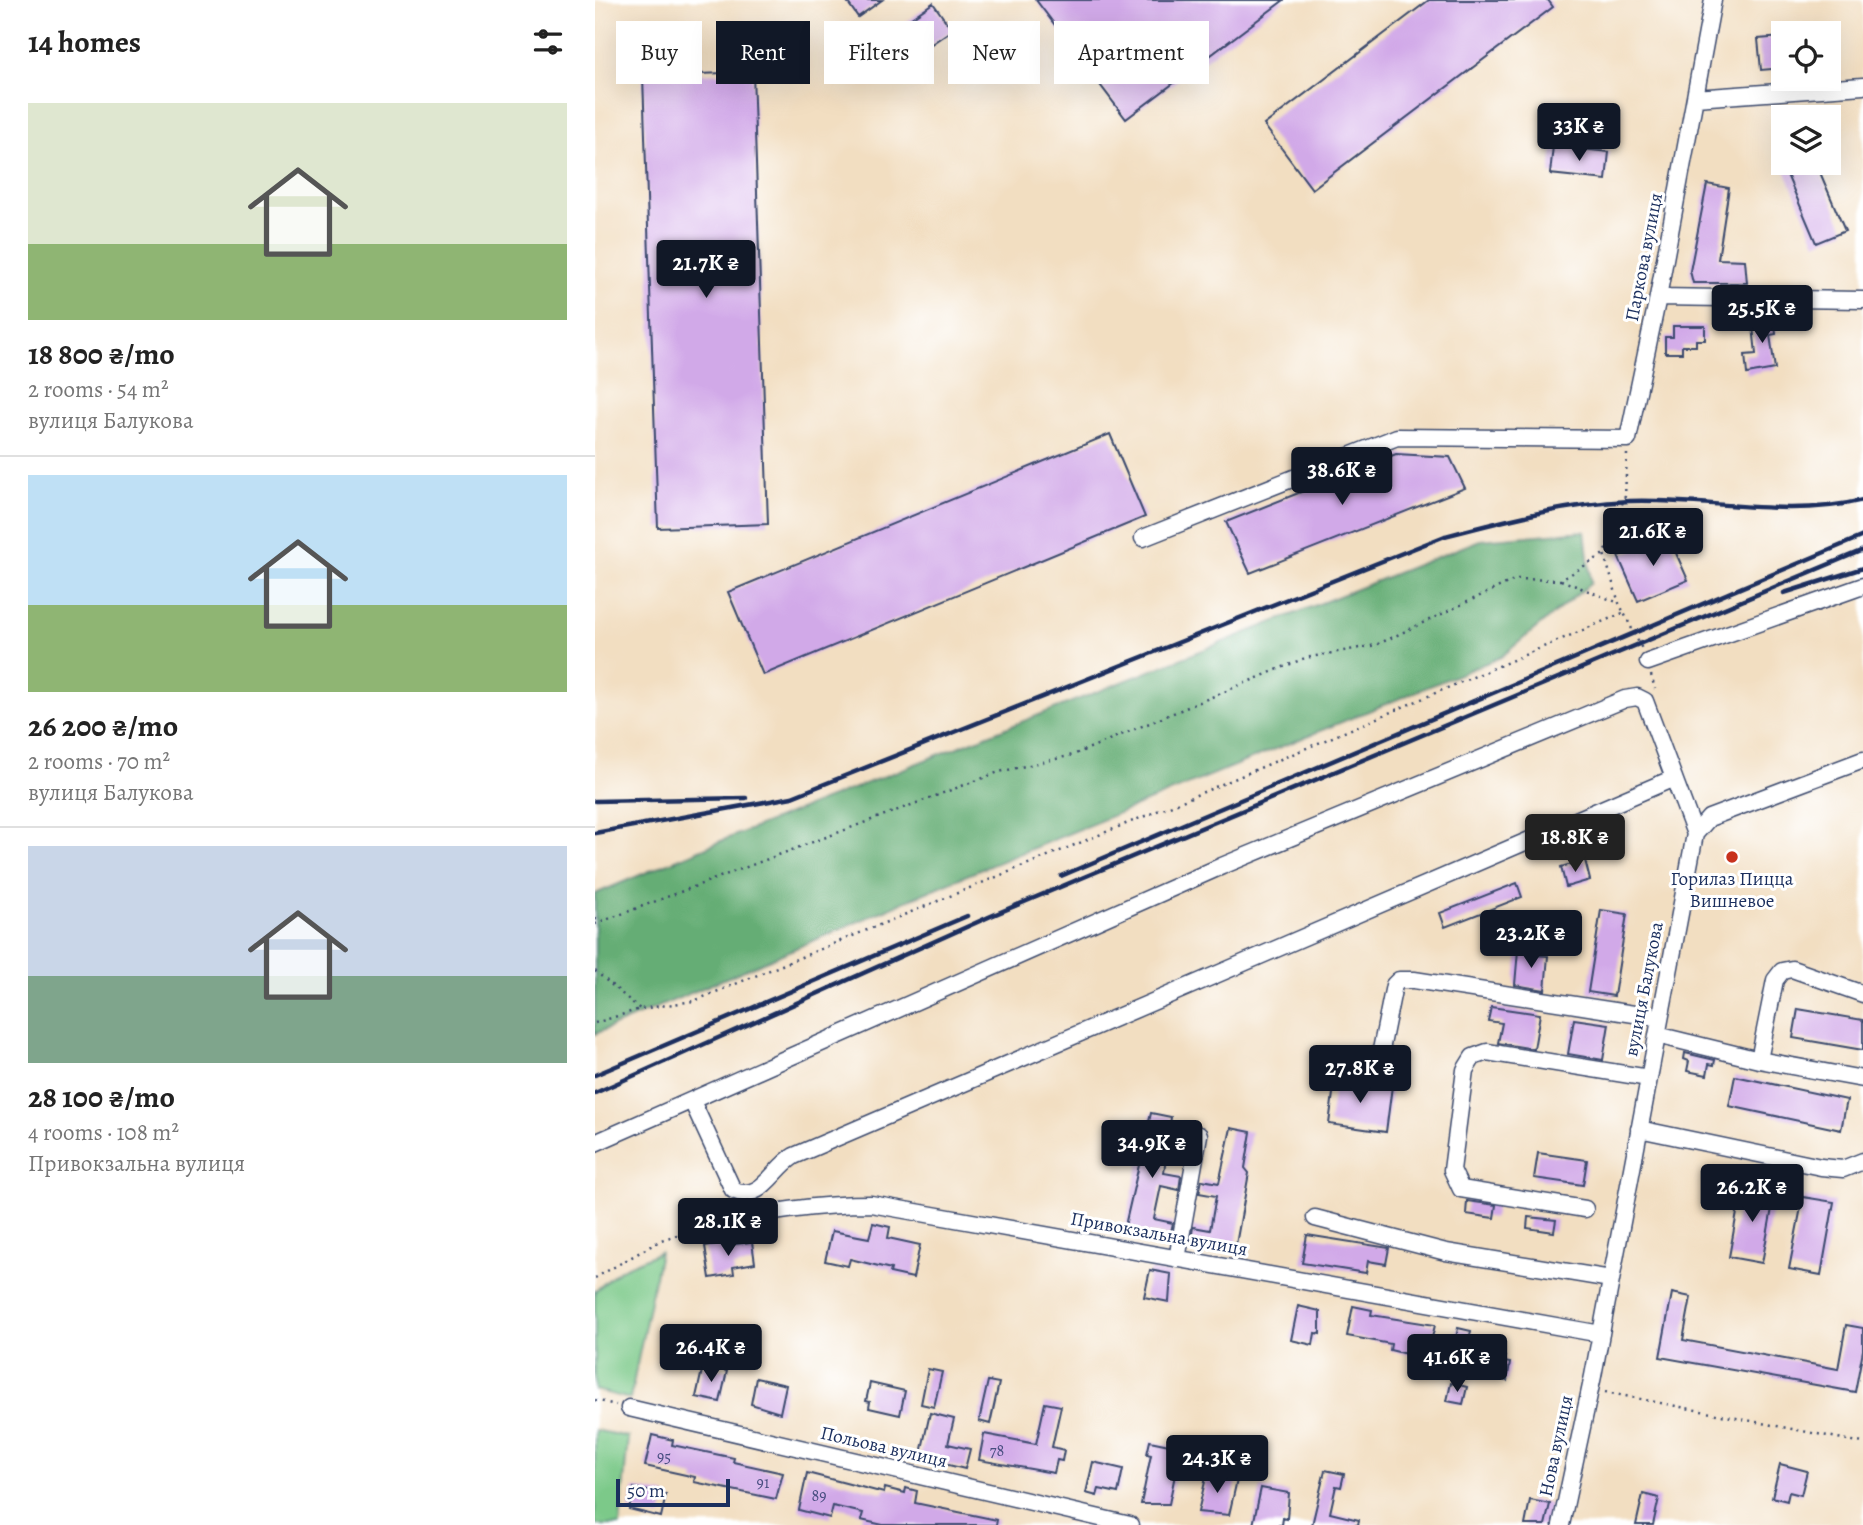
<!DOCTYPE html>
<html lang="en">
<head>
<meta charset="utf-8">
<style>
	body { margin:0; font-family:Alegreya,serif; background:#f2f2f2; color:#222; height:100vh; display:flex; flex-direction:column; font-size:26px; white-space:nowrap }
	* { box-sizing:border-box; margin:0 }
	p { font-size:23px; color:#767676 }
	.icon { flex:none; width:38px; height:38px; fill:none; stroke:currentColor; stroke-width:2; stroke-linecap:round; stroke-linejoin:round }
	.map { position:relative; flex:1; overflow:hidden }
	.panel { display:flex; flex-direction:column; background:#fff; width:595px }
	.panel>* { flex:none }
	.banner { position:absolute; left:21px; top:21px; width:665px; height:63px; display:flex; gap:14px }
	.fabs { position:absolute; left:1176px; top:21px; display:grid; gap:14px }
	.fabs a { display:grid; place-items:center; width:70px; height:70px; border-radius:0px; background:#fff; box-shadow:0 7px 28px #0002; font-size:35px }
	.scale { position:absolute; left:21px; bottom:18px; width:114px; box-sizing:border-box; padding-left:7px; border:4px solid #1b2f5e; border-top:0; font-size:19px; line-height:24px; white-space:nowrap; color:#1b2f5e; -webkit-text-stroke:5px #fff; paint-order:stroke }
	.price { position:absolute; translate:-50% -60px; padding:0 16px; border-radius:7px; background:#111827; color:#fff; font-size:23px; line-height:46px; filter:drop-shadow(0 2px 4px #0008) }
	.price::after { content:''; position:absolute; left:50%; top:42px; width:21px; height:16px; margin-left:-10px; background:inherit; clip-path:polygon(0 0,100% 0,50% 100%) }
	.price.on { background:#222; color:#fff }
	ul { padding:0; list-style:none }
	li { display:grid; align-content:center; gap:14px; height:371px; padding:0 28px }
	li+li { border-top:2px solid #e0e0e0 }
	li span { display:grid; place-items:center; height:217px; border-radius:0px; color:#555 }
	li>.icon { margin-inline-start:auto }
	span .icon { width:126px; height:126px; fill:#fffc; stroke-width:1 }
	li b { font-size:30px }
	h2 { display:flex; justify-content:space-between; align-items:center; height:84px; padding:0 28px; font-size:30px }
	.chip { padding:0 24px; border-radius:0px; background:#fff; box-shadow:0 7px 28px #0002; font-size:24px; line-height:63px }
	.chip.on { background:#111827; color:#fff }
	main { display:flex; flex:1; min-height:0 }
	.map>svg:first-child { display:block }
	.green { fill:#7cc989; stroke:#4c7c74; stroke-width:2 }
	.forest { fill:#65ad75; stroke:#406e6a; stroke-width:2 }
	.building { fill:#d1a9e8 }
	.lines { fill:none; stroke-linecap:round; stroke-linejoin:round }
	.minor-casing { stroke:#3b496d; stroke-width:19 }
	.path { stroke:#3b496d; stroke-width:2.5; stroke-dasharray:2 5; stroke-linecap:butt }
	.minor { stroke:#fff; stroke-width:16 }
	.rail { stroke:#1b2f5e; stroke-width:4.5 }
	.poi-dot { fill:#c8321e; stroke:#fff; stroke-width:2.5 }
	.labels { text-anchor:middle; dominant-baseline:central; stroke-width:6; stroke-linejoin:round; paint-order:stroke }
	.number-label { font-size:16px; fill:#484e80 }
	.street-label { font-size:19px; fill:#1b2f5e; stroke:#fff }
	.poi-label { font-size:19px; fill:#1b2f5e; stroke:#fff }
</style>
</head>
<body>
<main>
<section class="panel">
<h2>14 homes<svg class="icon" aria-label="filters" viewBox="0 0 24 24"><path d="M4 7h16M4 17h16"/><circle cx="9" cy="7" r="2"/><circle cx="15" cy="17" r="2"/></svg></h2>
<ul>
<li><span style="background:linear-gradient(#dfe7d0 65%,#8fb573 0)"><svg class="icon" aria-label="home" viewBox="0 0 24 24"><path d="M3 11l9-7 9 7M6 9v11h12V9"/></svg></span><div><b>18 800 ₴/mo</b><p>2 rooms · 54 m²</p><p>вулиця Балукова</p></div></li>
<li><span style="background:linear-gradient(#bfe0f5 60%,#8fb573 0)"><svg class="icon" aria-label="home" viewBox="0 0 24 24"><path d="M3 11l9-7 9 7M6 9v11h12V9"/></svg></span><div><b>26 200 ₴/mo</b><p>2 rooms · 70 m²</p><p>вулиця Балукова</p></div></li>
<li><span style="background:linear-gradient(#c9d6e8 60%,#7fa58c 0)"><svg class="icon" aria-label="home" viewBox="0 0 24 24"><path d="M3 11l9-7 9 7M6 9v11h12V9"/></svg></span><div><b>28 100 ₴/mo</b><p>4 rooms · 108 m²</p><p>Привокзальна вулиця</p></div></li>
</ul>
</section>
<div class="map">
<svg width="1268" height="1525" viewBox="0 0 1268 1525">
	<rect width="100%" height="100%" fill="#fff"/>
	<filter id="ink" filterUnits="userSpaceOnUse"><feTurbulence type="fractalNoise" baseFrequency=".0143" numOctaves="2"/><feDisplacementMap in="SourceGraphic" scale="14" xChannelSelector="R" yChannelSelector="G"/><feConvolveMatrix kernelMatrix="1 2 1 2 8 2 1 2 1" color-interpolation-filters="sRGB"/></filter>
	<filter id="wash" filterUnits="userSpaceOnUse"><feTurbulence type="fractalNoise" baseFrequency=".00686" numOctaves="4" result="noise"/><feDisplacementMap in="SourceGraphic" scale="28" xChannelSelector="R" yChannelSelector="G"/><feGaussianBlur stdDeviation="1.57" result="paint"/><feColorMatrix in="noise" values="0 0 0 0 0 0 0 0 0 0 0 0 0 0 0 0 0 1.4 0 .05"/><feComposite in="paint" operator="in"/></filter>
	<g filter="url(#wash)">
		<rect width="100%" height="100%" fill="#f2dec1"/>
		<path class="green" d="M65,1252L35,1399L0,1390V1291L26,1269Z
			M0,1430L33,1437L25,1525H0Z"/>
		<path class="forest" d="M990,531L996,583L906,657L360,880L0,1034V894L126,841L885,540Z"/>
		<g id="blocks">
			<path class="building" d="M251,0H287L263,17Z
				M441,0H689L531,119Z
				M834,0H953L958,7L717,189L669,125Z
				M338,3L357,30L301,68L282,42Z
				M1188,37V68L1166,70L1163,39Z
				M158,72L173,524L63,528L48,76Z
				M958,146L1014,152L1011,180L955,174Z
				M1187,163H1221L1250,231L1221,243Z
				M1112,184L1134,188L1123,259L1150,260L1152,283H1098L1095,271Z
				M1179,315L1181,334L1175,335L1180,369L1152,374L1150,355L1161,354L1157,317Z
				M1078,326H1110V340H1101V346H1087V353H1070V337H1078Z
				M515,434L550,517L168,675L133,592Z
				M801,454L855,457L870,488L655,573L631,522Z
				M1073,535L1093,580L1043,601L1023,556Z
				M990,860L995,880L971,887L966,867Z
				M922,883L927,897L850,927L845,913Z
				M1006,910L1032,914L1019,996L993,992Z
				M923,950L941,951V955L953,956L950,990L920,985Z
				M896,1007L945,1014L939,1049L903,1043L907,1023L893,1021Z
				M1203,1009L1268,1020V1050L1198,1038Z
				M979,1019L1014,1024L1008,1060L973,1054Z
				M1090,1053L1120,1060L1119,1065L1114,1064L1112,1075L1092,1071L1094,1061L1089,1059Z
				M1140,1076L1252,1100L1246,1130L1134,1106Z
				M740,1078L797,1086L791,1132L734,1124Z
				M556,1113L576,1117L569,1173L586,1176L584,1190L566,1186L559,1219L578,1223L575,1236L529,1230Z
				M636,1128L656,1132L650,1168L654,1173L640,1250L596,1240L598,1227L615,1230L621,1196L604,1193L607,1180L624,1183Z
				M943,1153L992,1160L988,1185L939,1178Z
				M1147,1185L1180,1192L1167,1263L1134,1257Z
				M1208,1197L1239,1202L1226,1275L1194,1269Z
				M872,1201L901,1205L899,1218L871,1214Z
				M933,1217L961,1220L959,1232L932,1228Z
				M278,1223L295,1227L293,1238L325,1245L318,1278L295,1273L296,1269L255,1259L253,1266L230,1261L237,1231L274,1238Z
				M712,1235L794,1248L791,1264L773,1261L771,1273L707,1263Z
				M133,1242L134,1245L157,1242L160,1263L138,1267L139,1274L115,1278L110,1246Z
				M555,1270L576,1274L574,1302L549,1297Z
				M1077,1293L1096,1297L1088,1340L1243,1369L1251,1325L1268,1328V1350L1260,1392L1065,1357Z
				M703,1306L725,1311V1334L720,1333L718,1345L696,1340Z
				M758,1306L777,1310L776,1315L840,1325L832,1359L795,1350L796,1344L752,1336Z
				M863,1328L876,1331L870,1357L858,1354Z
				M892,1354L910,1357L909,1362L915,1363L912,1381L888,1376Z
				M108,1366L132,1371L125,1402L101,1397Z
				M333,1369L347,1372L339,1407L326,1404Z
				M161,1378L191,1385L185,1413L156,1404Z
				M393,1381L404,1383L395,1424L384,1421Z
				M275,1383L310,1391L305,1415L274,1408L275,1402L271,1401Z
				M856,1383L872,1387L868,1404L852,1401Z
				M450,1403L466,1406L457,1447L469,1450L467,1461L462,1460L459,1473L384,1460L389,1434L441,1444Z
				M335,1413L359,1419L353,1444L375,1449L370,1469L325,1458Z
				M57,1435L78,1440L77,1445L139,1458L138,1462L188,1473L181,1499L99,1482L100,1477L50,1466Z
				M555,1441L579,1446L574,1468L581,1470L574,1504H546L556,1455L552,1454Z
				M498,1462L528,1469L523,1493L504,1489L502,1496L491,1493Z
				M1185,1464L1212,1471L1206,1495L1194,1492L1192,1501L1177,1497Z
				M730,1470L749,1474L746,1487L741,1486L735,1513L764,1520L763,1525H717Z
				M212,1473L289,1493L290,1488L310,1493L311,1488L322,1491L320,1503L402,1520L401,1525H288L266,1520L268,1513L238,1506L235,1518L204,1510Z
				M612,1473L642,1480L634,1515L603,1512Z
				M39,1488L71,1495L66,1517L34,1509Z
				M666,1488L694,1493L692,1519L688,1518L687,1525H658Z
				M1048,1494L1064,1498L1058,1525H1041Z
				M935,1500L955,1504L950,1525H930Z"/>
		</g>
	</g>
	<g filter="url(#ink)">
		<use href="#blocks" fill-opacity="0" stroke="#3b496d" stroke-width="2"/>
		<g class="lines">
			<defs>
				<path id="minor" d="M1100,98L1268,86
					M1063,297L1268,300
					M548,538L802,437L1033,439L1063,297L1118,0
					M1053,662L1268,586
					M1062,1035L1164,1060L1268,1079
					M1164,1060L1180,980L1187,971L1197,969L1268,994
					M782,1070L799,985L804,980H819L1065,1018
					M97,1101L138,1190C165,1204 178,1168 199,1156L1079,778
					M1044,1129L1226,1167L1248,1169L1268,1161
					M0,1143L627,866L1030,699L1042,697L1050,701L1100,834
					M990,1209L866,1189L857,1170L870,1070L878,1057L892,1052L1054,1078
					M720,1218L851,1252L1016,1279
					M115,1224C168,1213 221,1204 276,1204L1006,1334
					M582,1259L604,1135
					M34,1408L535,1525
					M966,1525L998,1376L1100,834L1114,818L1268,760"/>
			</defs>
			<use href="#minor" class="minor-casing"/>
			<path class="path" d="M1032,454L1030,496L1009,554L1024,603L1047,649
				M966,580L1024,603
				M1056,675L1060,689
				M0,919L10,921
				M0,924L404,772L478,755L710,658L781,645L921,579L966,580L1009,554
				M0,971L45,1009
				M0,1023L45,1009L99,1001L599,796L1028,613
				M0,1278L66,1240L100,1229
				M1010,1392L1268,1443
				M0,1400L21,1405"/>
			<use href="#minor" class="minor"/>
			<path class="rail" d="M1189,593L1268,568
				M0,801L151,798
				M0,833L197,797L850,536C911,520 971,504 1034,501C1112,498 1191,519 1268,500
				M466,876L1268,536
				M0,1075L372,916
				M0,1093L396,916L1268,550"/>
		</g>
	</g>
	<circle class="poi-dot" cx="1137" cy="857" r="7"/>
	<g class="labels">
		<g class="number-label">
			<text x="402" y="1451">78</text>
			<text x="69" y="1457">95</text>
			<text x="168" y="1483">91</text>
			<text x="224" y="1496">89</text>
		</g>
		<g class="street-label">
			<text transform="translate(1049 257) rotate(-79)">Паркова вулиця</text>
			<text transform="translate(1049 989) rotate(-79)">вулиця Балукова</text>
			<text transform="translate(564 1234) rotate(10)">Привокзальна вулиця</text>
			<text transform="translate(961 1446) rotate(-78)">Нова вулиця</text>
			<text transform="translate(289 1447) rotate(13)">Польова вулиця</text>
		</g>
		<g class="poi-label">
			<text x="1137" y="879">Горилаз Пицца<tspan x="1137" dy="22">Вишневое</tspan></text>
		</g>
	</g>
</svg>
<div class="fabs">
<a><svg class="icon" aria-label="locate" viewBox="0 0 24 24"><circle cx="12" cy="12" r="6"/><path d="M12 2v4M12 18v4M2 12h4M18 12h4"/></svg></a>
<a><svg class="icon" aria-label="layers" viewBox="0 0 24 24"><path d="M12 4l9 5-9 5-9-5zM3 14l9 5 9-5"/></svg></a>
</div>
<div class="scale">50 m</div>
<b class="price" style="left:984px;top:163px">33K ₴</b>
<b class="price" style="left:111px;top:300px">21.7K ₴</b>
<b class="price" style="left:1167px;top:345px">25.5K ₴</b>
<b class="price" style="left:747px;top:507px">38.6K ₴</b>
<b class="price" style="left:1058px;top:568px">21.6K ₴</b>
<b class="price on" style="left:980px;top:874px">18.8K ₴</b>
<b class="price" style="left:936px;top:970px">23.2K ₴</b>
<b class="price" style="left:765px;top:1105px">27.8K ₴</b>
<b class="price" style="left:557px;top:1180px">34.9K ₴</b>
<b class="price" style="left:1157px;top:1224px">26.2K ₴</b>
<b class="price" style="left:133px;top:1258px">28.1K ₴</b>
<b class="price" style="left:116px;top:1384px">26.4K ₴</b>
<b class="price" style="left:862px;top:1394px">41.6K ₴</b>
<b class="price" style="left:622px;top:1495px">24.3K ₴</b>
<div class="banner">
<a class="chip">Buy</a>
<a class="chip on">Rent</a>
<a class="chip">Filters</a>
<a class="chip">New</a>
<a class="chip">Apartment</a>
</div>
</div>
</main>
</body>
</html>
